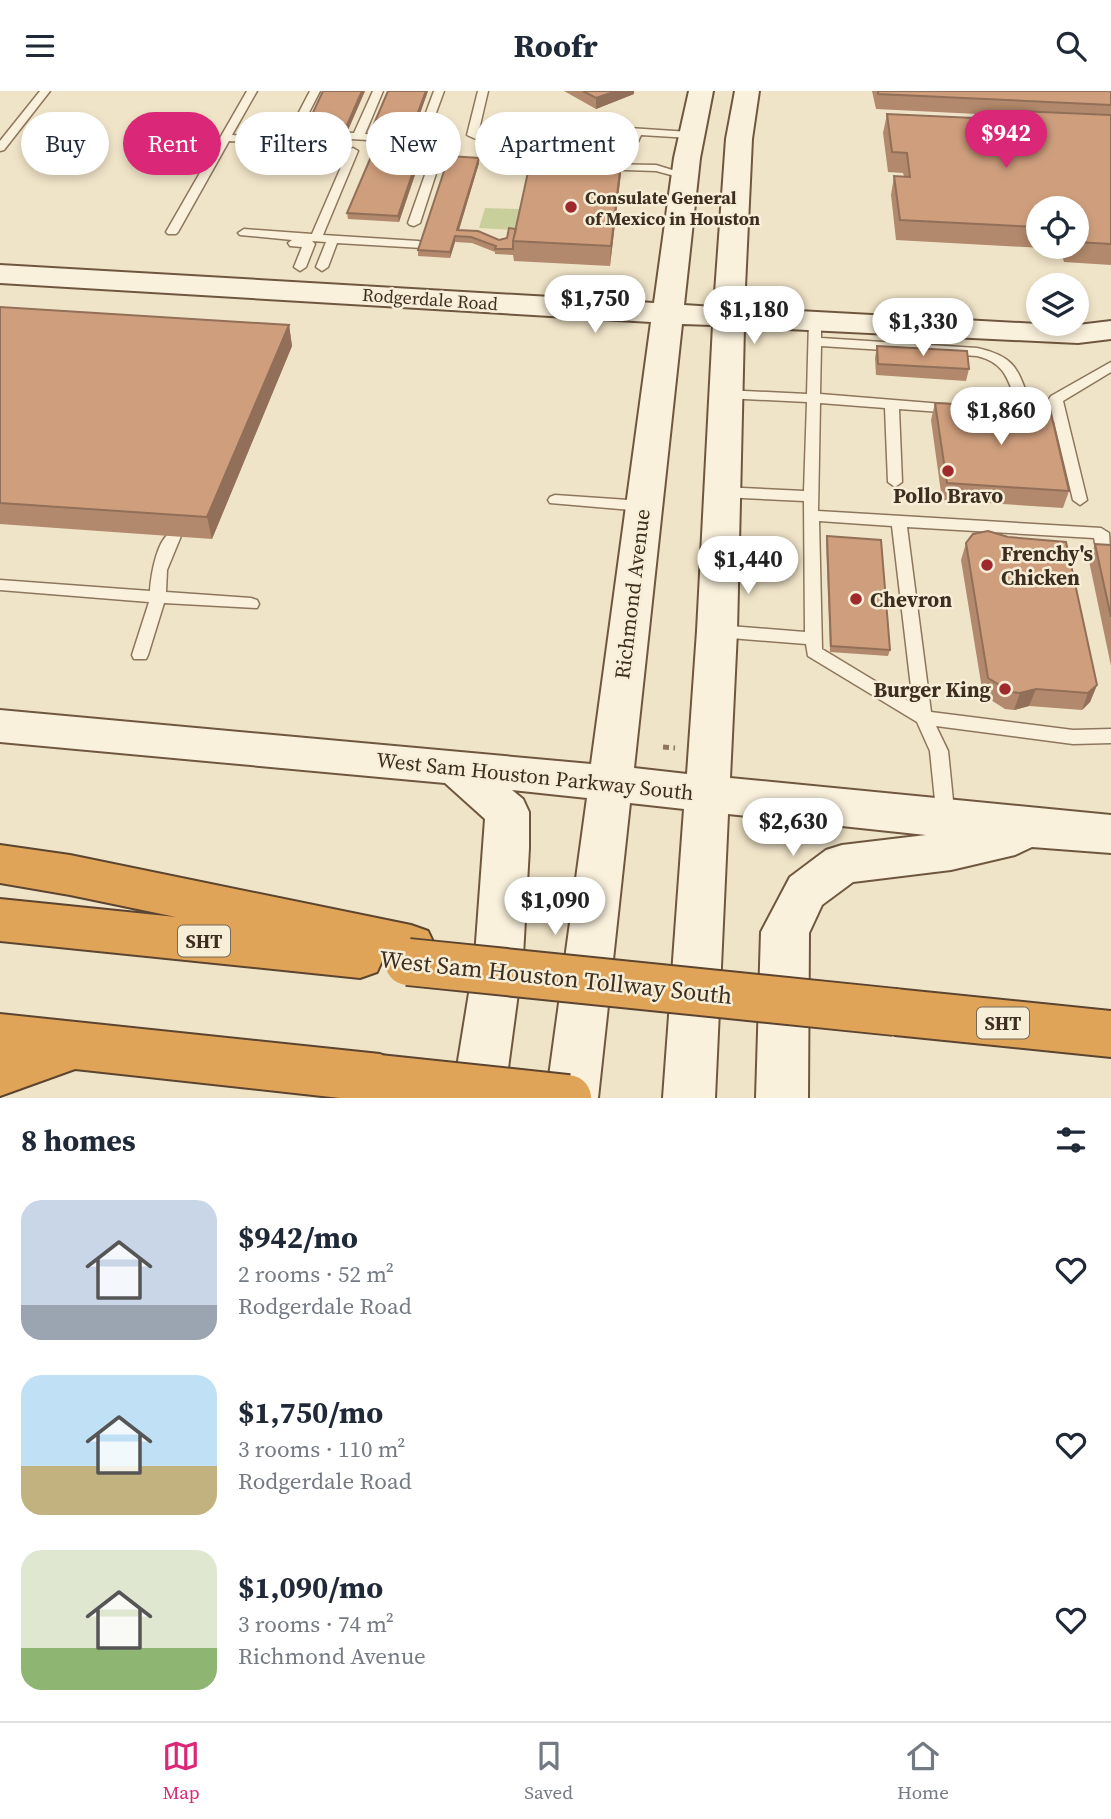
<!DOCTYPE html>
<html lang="en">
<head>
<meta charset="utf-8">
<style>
	body { margin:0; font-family:"Source Serif 4",serif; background:#f6f6f7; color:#1f2937; height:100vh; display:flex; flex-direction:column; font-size:26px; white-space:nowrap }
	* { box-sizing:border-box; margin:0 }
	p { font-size:23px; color:#747a83 }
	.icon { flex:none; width:38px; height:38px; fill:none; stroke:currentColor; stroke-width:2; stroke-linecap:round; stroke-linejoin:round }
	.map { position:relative; height:1007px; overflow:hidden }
	.sheet { display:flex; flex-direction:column; background:#fff; flex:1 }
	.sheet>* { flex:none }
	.banner { position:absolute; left:21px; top:21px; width:700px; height:63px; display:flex; gap:14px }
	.buttons { position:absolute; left:1026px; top:105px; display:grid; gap:14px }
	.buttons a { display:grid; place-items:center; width:63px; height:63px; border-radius:50%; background:#fff; box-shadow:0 4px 10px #0003; font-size:35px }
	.price { position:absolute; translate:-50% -60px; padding:0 16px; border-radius:24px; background:#fff; color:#222; font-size:23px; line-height:46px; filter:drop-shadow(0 2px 4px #0008) }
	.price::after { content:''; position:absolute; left:50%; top:42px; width:21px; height:16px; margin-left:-10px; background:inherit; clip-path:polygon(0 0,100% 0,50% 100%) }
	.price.active { background:#db2777; color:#fff }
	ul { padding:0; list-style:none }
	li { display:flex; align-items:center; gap:21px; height:175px; padding:0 21px }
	li span { display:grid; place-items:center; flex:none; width:196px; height:140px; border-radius:21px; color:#555 }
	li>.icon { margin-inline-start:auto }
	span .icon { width:84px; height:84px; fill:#fffc; stroke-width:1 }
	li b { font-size:30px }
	h2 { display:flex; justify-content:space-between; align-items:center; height:84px; padding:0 21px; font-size:30px }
	.chip { padding:0 24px; border-radius:32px; background:#fff; box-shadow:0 4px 10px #0003; font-size:24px; line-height:63px }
	.chip.active { background:#db2777; color:#fff }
	header { display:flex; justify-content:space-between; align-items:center; height:91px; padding:0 21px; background:#fff; font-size:32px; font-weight:700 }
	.menu { display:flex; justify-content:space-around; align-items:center; height:98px; border-top:2px solid #e0e1e3; background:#fff; font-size:19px; color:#747a83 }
	.menu a { display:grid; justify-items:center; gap:4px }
	.menu .active { color:#db2777 }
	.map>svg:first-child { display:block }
	.green { fill:#c9cf9b }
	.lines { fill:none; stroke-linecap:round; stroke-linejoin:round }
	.lane-casing { stroke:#8d765c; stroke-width:3 }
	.secondary-casing { stroke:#6f573f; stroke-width:4 }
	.highway-casing { stroke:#5b4430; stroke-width:4 }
	.path { stroke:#8d765c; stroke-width:5; stroke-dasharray:6 4.5; stroke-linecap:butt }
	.lane { fill:#faf1dc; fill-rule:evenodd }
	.secondary { fill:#faf1dc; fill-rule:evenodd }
	.highway { fill:#e0a458; fill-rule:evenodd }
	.highway-bridge-casing { stroke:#5b4430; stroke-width:50; stroke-linecap:butt }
	.highway-bridge { stroke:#e0a458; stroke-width:46 }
	.wall { fill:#b2896c; fill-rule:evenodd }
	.shaded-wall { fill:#916f58 }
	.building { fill:#cf9f7d; stroke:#916f58; stroke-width:2 }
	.poi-dot { fill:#9e2a2b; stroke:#f7eed8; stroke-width:2.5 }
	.labels { text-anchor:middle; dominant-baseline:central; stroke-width:5; stroke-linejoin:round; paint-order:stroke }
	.far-poi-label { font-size:18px; font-weight:bold; fill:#3d2e20; stroke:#f7eed8; text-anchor:start }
	.far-street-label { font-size:18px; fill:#3d2e20; stroke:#f7eed8 }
	.shield { fill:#f7eed8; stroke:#756857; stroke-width:2 }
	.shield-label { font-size:19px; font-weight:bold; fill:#3d2e20 }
	.poi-label { font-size:21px; font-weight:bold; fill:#3d2e20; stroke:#f7eed8; text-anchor:start }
	.street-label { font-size:21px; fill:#3d2e20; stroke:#f7eed8 }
	.near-street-label { font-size:24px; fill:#3d2e20; stroke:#f7eed8 }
</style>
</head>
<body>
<header><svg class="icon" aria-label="menu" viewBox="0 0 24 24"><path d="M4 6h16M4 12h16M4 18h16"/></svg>Roofr<svg class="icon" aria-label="search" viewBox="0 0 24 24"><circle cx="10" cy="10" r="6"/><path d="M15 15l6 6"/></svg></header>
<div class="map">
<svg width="1111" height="1007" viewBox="0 0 1111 1007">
	<rect width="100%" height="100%" fill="#f0e4c8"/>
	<path class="green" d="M485,117L521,118L516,139L479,137Z"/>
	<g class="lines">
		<defs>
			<path id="lane" d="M40,0H50L4,59L0,60V50Z
				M247,0H257L232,44L285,48L310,0H320L300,39L354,42L373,0H383L365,43L417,46L434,0H444L426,49L421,52L297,45L293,53L289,54L229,50L178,141L176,143H168L166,141Z
				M478,0H488L478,43L489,47L523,49L525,39L537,31L690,41L695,44L690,47L641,44L635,57L607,63L569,62L487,53L467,44ZM539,37L631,43L627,53L582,56L536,50L532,47Z
				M353,57L358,60L323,144L418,150L422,151V157L337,152L328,176L322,180L316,176L326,151L312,150L315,153L306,176L300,180L294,176L302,156L290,155L288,152L292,149L240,144L238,142L244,138L312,143L348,60Z
				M437,61L442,64L420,132L414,135L410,134L408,132L432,64Z
				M503,64L549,70L554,73L549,76L499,69L498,67Z
				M599,73L656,74L692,85L686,88L656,80L595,78V74Z
				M815,226L821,230V247L977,257C1021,267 1017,282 1034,320L1052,321L1049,308L1051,305L1111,271V281L1063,310L1087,409L1080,414L1073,409L1054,330L1024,327C1008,299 1012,273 977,265L821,255L820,303L955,314L962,318L955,322L899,318L902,391L895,396L888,391L885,317L820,312L818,420L1101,437L1109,442L1111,475L1107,476L1099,471L1094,447L907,436L931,621L1073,639L1111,638V652L1073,653L936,635L948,660L955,729L952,734L946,736L940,734L937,729L930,660L917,631L808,565L806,553L718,546L710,540L718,534L805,541L804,410L721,406L714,401L721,396L804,400L807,311L725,307L718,303L725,299L807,303L809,230ZM819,430L892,435L913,613L822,558Z
				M555,404L643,410L650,415L643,420L550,412L548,409L550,406Z
				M173,440L181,445L167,479L166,501L251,507L257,509L259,513L257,517L164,512L148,564L146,568H134L132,564L149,511L0,499V489L150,500C151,484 157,446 173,440Z"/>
			<path id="secondary" d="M689,0H713L700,67L684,214L714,216L726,48L735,0H759L752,48L744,217L1038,233L1078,234L1111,230V248L1078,252L744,236L737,540L730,687L1111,724V762L1032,756L1015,764L951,779L853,791L822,814L809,842L808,1007H756L761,841L790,786L826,759L842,754L926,744L728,723L715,1007H663L684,718L630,712L598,1007H546L587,707L512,699L523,708L529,721V757L523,865L504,1007H452L475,865L485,728L445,692L0,651V619L591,673L651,231L0,192V174L654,212L674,67ZM682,233L713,234L697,540L687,683L634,677Z"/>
			<path id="highway" d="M0,754L70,764L411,834L428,840L435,855L428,870L411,876L382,870L377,881L360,887L0,850V808L176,826L70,804L0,792Z
				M895,898L1111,920V966L895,944L877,937L870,921L877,905Z
				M0,923L380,963L398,970L406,987L398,1004L391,1007H340L75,978L0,1005Z"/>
		</defs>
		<use href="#lane" class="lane-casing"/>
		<use href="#secondary" class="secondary-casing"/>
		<use href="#highway" class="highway-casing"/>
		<path class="path" d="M663,656L675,657"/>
		<use href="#lane" class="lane"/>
		<use href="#secondary" class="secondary"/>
		<use href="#highway" class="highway"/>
		<defs>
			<path id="highway-bridge" d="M408,871L895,921
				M380,987L568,1007"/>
		</defs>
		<use href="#highway-bridge" class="highway-bridge-casing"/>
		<use href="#highway-bridge" class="highway-bridge"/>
	</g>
	<path class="wall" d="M365,0L348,39L309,37L308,32Z
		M388,0H428L413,42L374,40L373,35Z
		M564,0H634V3L596,18Z
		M872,0H1111V174L1064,171L1060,158L896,149L891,104L894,85H904L903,82L888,81L883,42L887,23L1016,29L1017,25L876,18ZM1038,117H1076V156H1038Z
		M622,62L621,82L610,175L514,170L513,164L495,163V161L472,152L455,151L450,167L418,165V159L479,72L459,139L499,149L507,147L516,138Z
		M419,63L420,69L399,131L348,128L347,122Z
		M0,216L289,234L292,255L212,448L0,433Z
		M877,255L969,278L966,290L876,284L875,267Z
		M935,312L1069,400L1063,417L942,409L931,329Z
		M827,445L890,559L888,565L830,561L826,451Z
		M966,452L1097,594L1090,611L1082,619L1029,615L1014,619L1005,618L983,604L961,469Z
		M1095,453L1111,454V575L1089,470Z"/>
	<path class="shaded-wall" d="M362,0H365L348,39L347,34Z
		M426,0H428L413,42L412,37Z
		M616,0H634V3L596,18V7Z
		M622,62L621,82L610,175L611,155Z
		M419,63L420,69L399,131L398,125Z
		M479,67V72L457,145V139Z
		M455,145V151L450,167V161Z
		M289,234L292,255L212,448L207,426Z
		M1097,594L1090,611L1082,619L1088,602Z
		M1036,598L1029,615L1014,619L1020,602Z"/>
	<path class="building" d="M323,0H362L347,34L308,32Z
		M388,0H426L412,37L373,35Z
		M583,0H616L596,7Z
		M878,0H1111V14L878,3Z
		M1018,20L1111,24V153L1076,151V117H1038V136L900,129L894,85L910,86L907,62L892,61L887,23L1020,29Z
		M533,58L622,62L611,155L513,150Z
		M373,61L419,63L398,125L347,122Z
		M449,65L479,67L457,139L478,140L499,149L507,147L509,137L516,138L513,150V158H495L496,155L471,146L455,145L450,161L418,159Z
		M0,216L289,234L207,426L0,412Z
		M877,255L967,260L969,278L878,273Z
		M935,312L1050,318L1069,400L947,392Z
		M988,440L1008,446L1066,451L1097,594L1088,602L1036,598L1020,602L1011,601L988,587L966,452L973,443Z
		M827,445L881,449L890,559L831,555Z
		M1095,453L1111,454V526Z"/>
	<g class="poi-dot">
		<circle cx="571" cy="116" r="7"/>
		<circle cx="948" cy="380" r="7"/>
		<circle cx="987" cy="474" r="7"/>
		<circle cx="856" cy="508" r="7"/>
		<circle cx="1005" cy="598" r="7"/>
	</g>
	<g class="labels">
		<g class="far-poi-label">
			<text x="585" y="106">Consulate General<tspan x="585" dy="21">of Mexico in Houston</tspan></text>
		</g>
		<g class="far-street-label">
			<text transform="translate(430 208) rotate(4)">Rodgerdale Road</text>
		</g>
		<g class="shield">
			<rect x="178" y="834.5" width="52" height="31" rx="5"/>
			<rect x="977" y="916.5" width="52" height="31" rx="5"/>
		</g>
		<g class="shield-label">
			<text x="204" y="850">SHT</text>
			<text x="1003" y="932">SHT</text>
		</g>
		<g class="poi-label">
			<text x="948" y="404" text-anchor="middle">Pollo Bravo</text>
			<text x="1001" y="462">Frenchy's<tspan x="1001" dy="24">Chicken</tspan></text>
			<text x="870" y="508">Chevron</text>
			<text x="991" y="598" text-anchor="end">Burger King</text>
		</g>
		<g class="street-label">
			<text transform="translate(632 503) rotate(-83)">Richmond Avenue</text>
			<text transform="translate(535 685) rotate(6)">West Sam Houston Parkway South</text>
		</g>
		<g class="near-street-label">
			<text transform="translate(556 886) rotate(6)">West Sam Houston Tollway South</text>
		</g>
	</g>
</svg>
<div class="buttons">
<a><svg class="icon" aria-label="locate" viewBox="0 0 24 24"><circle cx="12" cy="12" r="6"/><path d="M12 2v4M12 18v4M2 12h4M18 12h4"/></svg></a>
<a><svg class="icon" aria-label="layers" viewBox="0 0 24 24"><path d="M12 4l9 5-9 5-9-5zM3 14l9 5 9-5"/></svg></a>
</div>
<b class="price active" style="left:1006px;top:79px">$942</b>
<b class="price" style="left:595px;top:244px">$1,750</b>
<b class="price" style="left:754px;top:255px">$1,180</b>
<b class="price" style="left:923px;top:267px">$1,330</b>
<b class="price" style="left:1001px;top:356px">$1,860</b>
<b class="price" style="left:748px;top:505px">$1,440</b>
<b class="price" style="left:793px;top:767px">$2,630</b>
<b class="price" style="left:555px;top:846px">$1,090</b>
<div class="banner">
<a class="chip">Buy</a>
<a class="chip active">Rent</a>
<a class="chip">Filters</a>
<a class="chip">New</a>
<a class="chip">Apartment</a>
</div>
</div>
<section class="sheet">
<h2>8 homes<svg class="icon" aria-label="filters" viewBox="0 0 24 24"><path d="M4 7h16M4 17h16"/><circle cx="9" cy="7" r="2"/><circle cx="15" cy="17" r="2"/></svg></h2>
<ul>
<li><span style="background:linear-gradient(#c9d6e8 75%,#9aa5b1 0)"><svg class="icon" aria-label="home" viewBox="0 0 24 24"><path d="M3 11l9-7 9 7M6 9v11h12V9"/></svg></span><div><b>$942/mo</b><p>2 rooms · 52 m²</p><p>Rodgerdale Road</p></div><svg class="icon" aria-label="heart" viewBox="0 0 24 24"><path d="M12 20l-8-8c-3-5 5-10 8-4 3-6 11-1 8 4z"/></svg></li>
<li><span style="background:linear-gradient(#bfe0f5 65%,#c2b280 0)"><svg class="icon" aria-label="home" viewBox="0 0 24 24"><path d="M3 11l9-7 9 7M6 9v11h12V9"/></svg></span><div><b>$1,750/mo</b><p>3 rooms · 110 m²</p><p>Rodgerdale Road</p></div><svg class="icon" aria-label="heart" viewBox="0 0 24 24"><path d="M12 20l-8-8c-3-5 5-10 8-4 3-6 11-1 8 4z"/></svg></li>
<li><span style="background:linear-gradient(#dfe7d0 70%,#8fb573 0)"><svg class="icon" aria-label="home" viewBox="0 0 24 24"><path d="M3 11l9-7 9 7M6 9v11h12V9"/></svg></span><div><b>$1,090/mo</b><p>3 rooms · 74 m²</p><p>Richmond Avenue</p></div><svg class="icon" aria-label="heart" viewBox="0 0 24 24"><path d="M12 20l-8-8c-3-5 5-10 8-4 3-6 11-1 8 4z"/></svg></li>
</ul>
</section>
<nav class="menu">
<a class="active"><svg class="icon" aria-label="map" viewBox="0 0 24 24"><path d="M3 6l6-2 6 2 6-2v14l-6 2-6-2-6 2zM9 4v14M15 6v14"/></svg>Map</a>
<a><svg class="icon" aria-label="saved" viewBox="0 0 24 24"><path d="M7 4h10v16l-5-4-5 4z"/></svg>Saved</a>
<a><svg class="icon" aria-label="home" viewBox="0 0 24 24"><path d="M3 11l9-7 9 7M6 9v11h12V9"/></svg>Home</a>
</nav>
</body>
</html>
